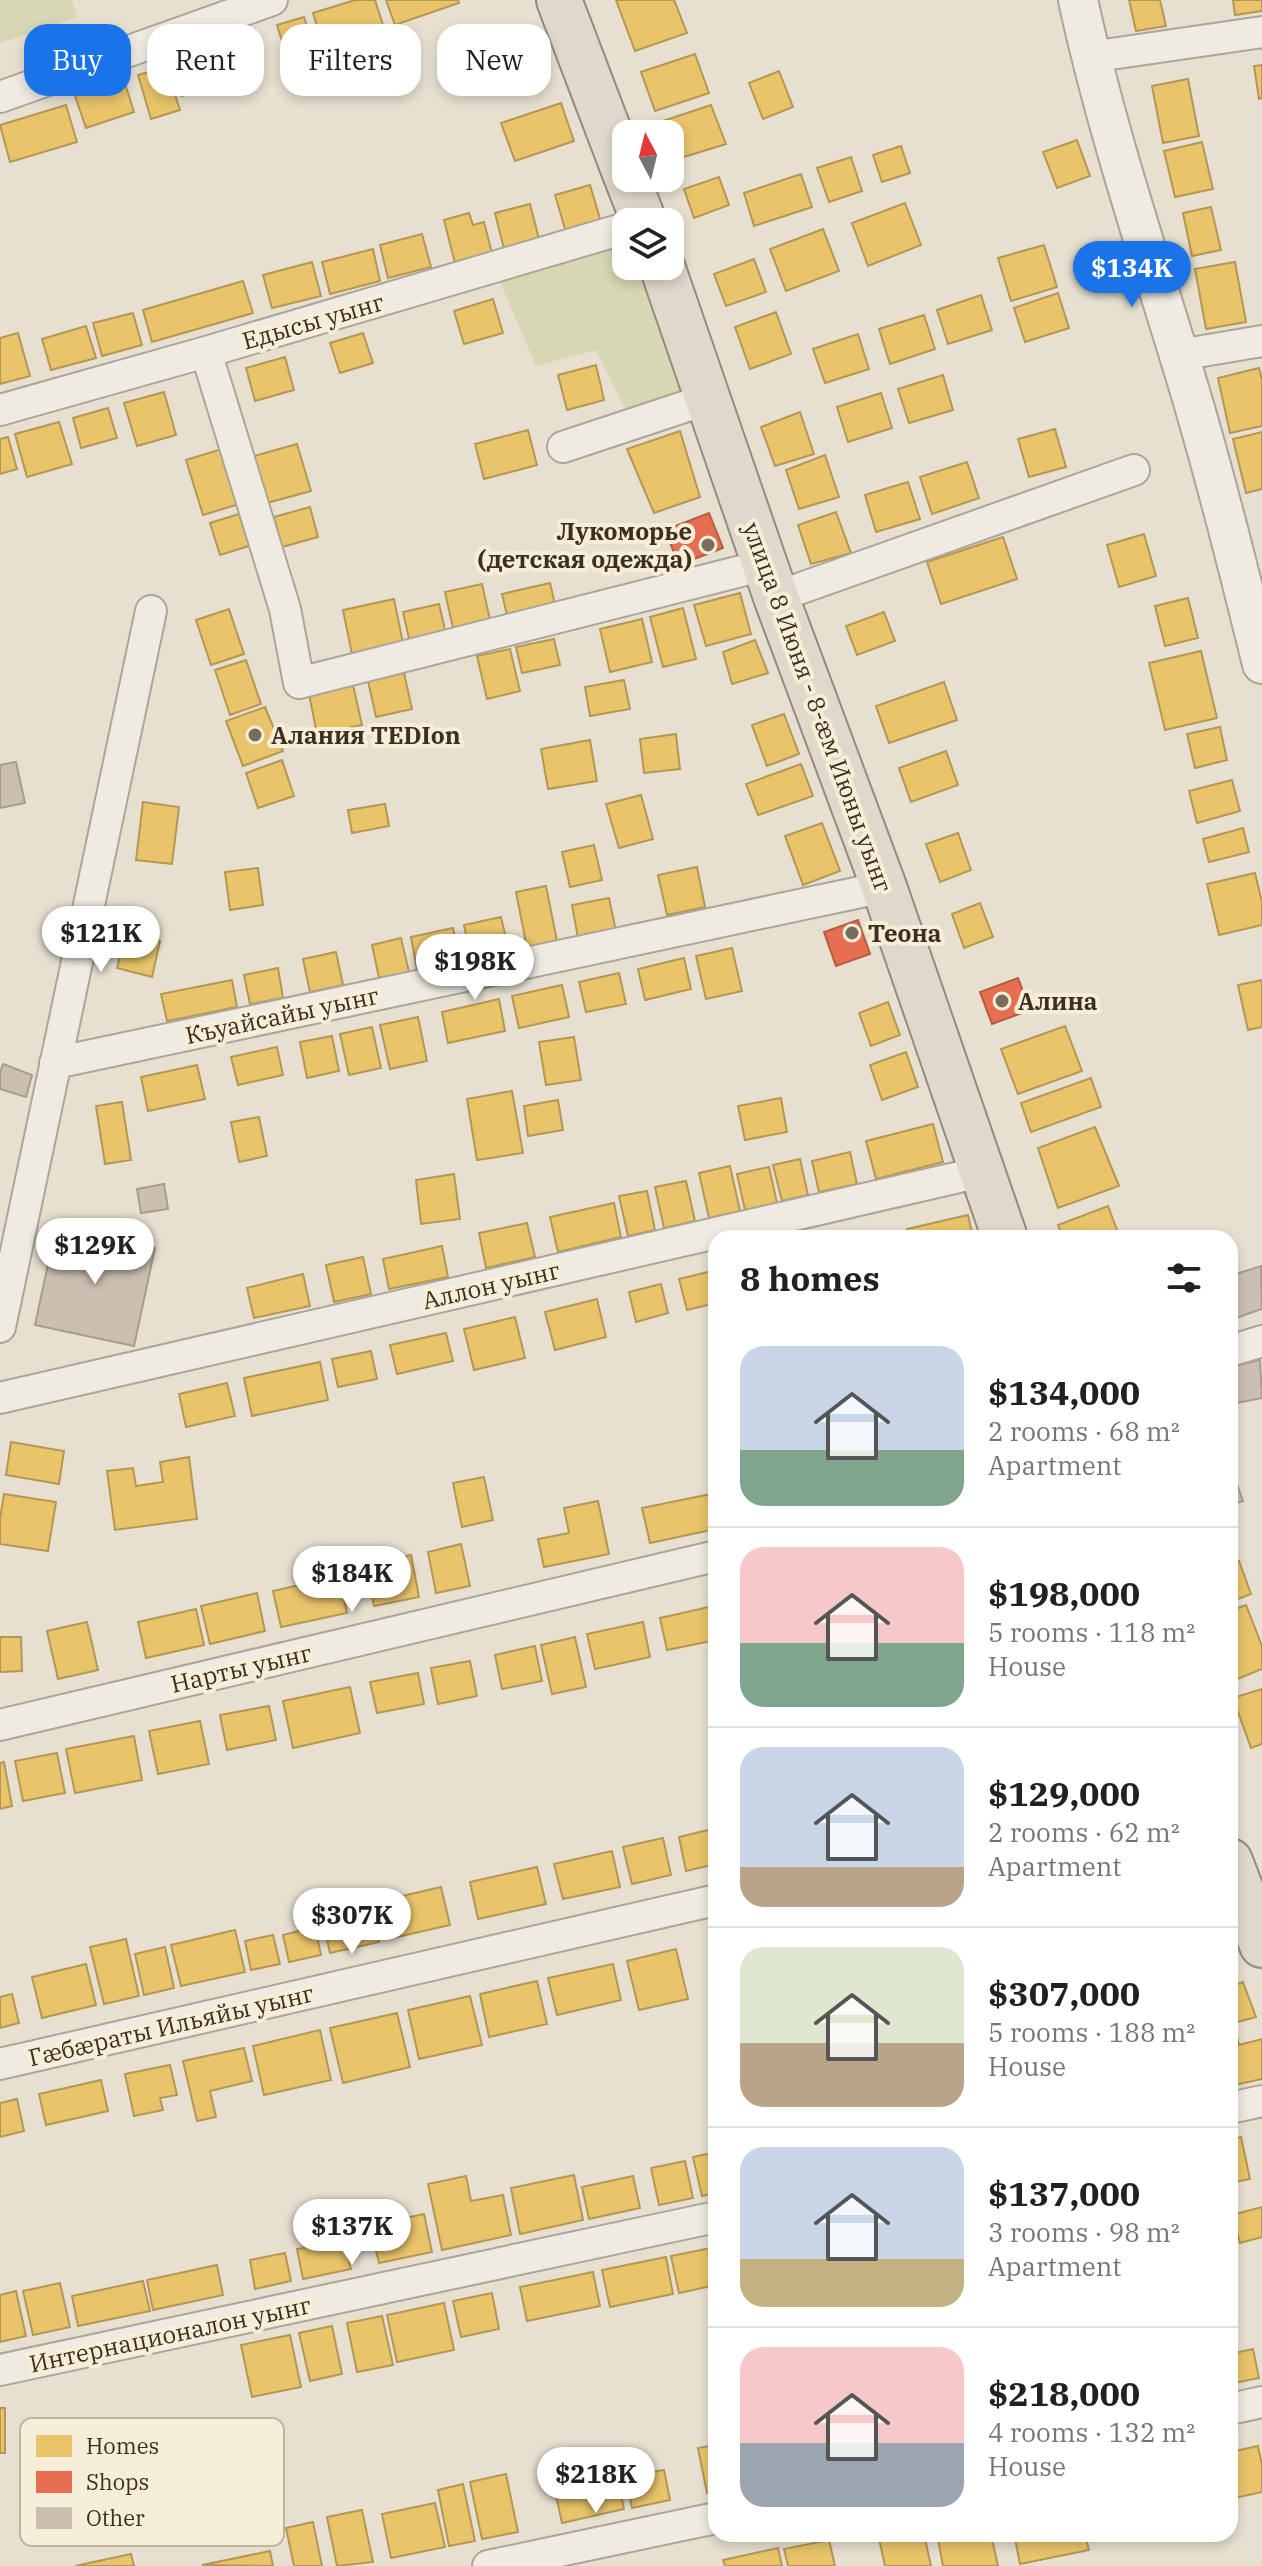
<!DOCTYPE html>
<html lang="en">
<head>
<meta charset="utf-8">
<style>
	body { margin:0; font-family:"IBM Plex Serif",serif; background:#f2f2f2; color:#202124; height:100vh; display:flex; flex-direction:column; font-size:30px; white-space:nowrap }
	* { box-sizing:border-box; margin:0 }
	p { font-size:26px; color:#757577 }
	.icon { flex:none; width:44px; height:44px; fill:none; stroke:currentColor; stroke-width:2; stroke-linecap:round; stroke-linejoin:round }
	.map { position:relative; flex:1; overflow:hidden }
	.details { position:absolute; left:708px; top:1230px; width:530px; height:1312px; display:flex; flex-direction:column; background:#fff; border-radius:24px; box-shadow:0 4px 12px #0003 }
	.details>* { flex:none }
	.hud { position:absolute; left:24px; top:24px; width:564px; height:72px; display:flex; gap:16px }
	.needle { width:52px; rotate:353deg }
	.buttons { position:absolute; left:612px; top:120px; display:grid; gap:16px }
	.buttons a { display:grid; place-items:center; width:72px; height:72px; border-radius:16px; background:#fff; box-shadow:0 4px 12px #0003; font-size:40px }
	.price { position:absolute; translate:-50% -68px; padding:0 18px; border-radius:28px; background:#fff; color:#222; font-size:26px; line-height:52px; filter:drop-shadow(0 2px 4px #0008) }
	.price::after { content:''; position:absolute; left:50%; top:48px; width:24px; height:18px; margin-left:-12px; background:inherit; clip-path:polygon(0 0,100% 0,50% 100%) }
	.price.on { background:#1a73e8; color:#fff }
	ul { padding:0; list-style:none }
	li { display:flex; align-items:center; gap:24px; height:200px; padding:0 32px }
	li+li { border-top:2px solid #e0e0e0 }
	li span { display:grid; place-items:center; flex:none; width:224px; height:160px; border-radius:24px; color:#555 }
	li>.icon { margin-inline-start:auto }
	span .icon { width:96px; height:96px; fill:#fffc; stroke-width:1 }
	li b { font-size:34px }
	h2 { display:flex; justify-content:space-between; align-items:center; height:96px; padding:0 32px; font-size:34px }
	.tag { padding:0 28px; border-radius:24px; background:#fff; box-shadow:0 4px 12px #0003; font-size:28px; line-height:72px }
	.tag.on { background:#1a73e8; color:#fff }
	.map>svg:first-child { display:block }
	.green { fill:#d6d7b3 }
	.homes { fill:#e9c46a; stroke:#b59754; stroke-width:2 }
	.shops { fill:#e76f51; stroke:#b45c42; stroke-width:2 }
	.building { fill:#cbbfb2; stroke:#a89c90; stroke-width:2 }
	.lines { fill:none; stroke-linecap:round; stroke-linejoin:round }
	.minor-casing { stroke:#ada599; stroke-width:34 }
	.tertiary-casing { stroke:#ada599; stroke-width:42 }
	.trunk-casing { stroke:#928b80; stroke-width:48 }
	.minor { stroke:#efebe3; stroke-width:30 }
	.tertiary { stroke:#efebe3; stroke-width:38 }
	.trunk { stroke:#e0d9cb; stroke-width:44 }
	.poi-dot { fill:#786c5e; stroke:#f7eed8; stroke-width:3 }
	.labels { text-anchor:middle; dominant-baseline:central; stroke-width:8; stroke-linejoin:round; paint-order:stroke }
	.street-label { font-size:24px; fill:#3d2e20; stroke:#f7eed8 }
	.poi-label { font-size:24px; font-weight:bold; fill:#3d2e20; stroke:#f7eed8; text-anchor:start }
	.key { fill:#f7eed8; stroke:#bfb4a1; stroke-width:2 }
	.key-label { font-size:22px; fill:#3d2e20 }
</style>
</head>
<body>
<div class="map">
<svg width="1262" height="2566" viewBox="0 0 1262 2566">
	<rect width="100%" height="100%" fill="#e7e0d1"/>
	<path class="green" d="M0,0H72L77,17L0,43Z
		M626,244V266H648L693,395L625,408L596,350L536,366L500,282Z"/>
	<path class="homes" d="M355,0H375L385,31L348,43L355,67L332,74L313,13Z
		M386,0H458L459,3L395,25Z
		M616,0H674L687,33L635,51Z
		M1129,0H1160L1166,26L1136,31Z
		M1233,0H1262V11L1235,15Z
		M304,17L317,59L290,67L277,25Z
		M532,28L545,63L496,81L483,47Z
		M236,40L247,74L216,84L205,50Z
		M199,54L209,88L182,96L172,62Z
		M695,54L709,93L655,111L641,72Z
		M1262,65V98L1259,99L1254,66Z
		M166,67L180,110L151,119L138,75Z
		M779,71L793,107L763,119L749,83Z
		M1188,79L1199,136L1163,143L1152,86Z
		M124,80L134,112L86,128L75,96Z
		M561,103L574,141L515,161L501,123Z
		M66,105L77,142L10,162L0,125Z
		M711,105L726,144L674,160L670,150V134H664L660,122Z
		M1077,140L1090,176L1057,188L1043,152Z
		M1202,142L1213,189L1175,197L1164,151Z
		M901,146L910,173L882,182L873,155Z
		M851,157L862,191L829,202L817,168Z
		M801,174L812,207L754,226L744,193Z
		M719,177L729,205L694,218L684,189Z
		M590,185L601,222L566,232L555,195Z
		M905,203L921,245L868,266L852,223Z
		M530,204L539,239L504,249L495,213Z
		M1211,207L1221,250L1192,256L1183,213Z
		M469,213L473,225L484,222L492,253L455,263L444,220Z
		M823,229L839,271L786,291L770,249Z
		M422,234L431,267L388,278L380,245Z
		M1044,245L1057,287L1011,301L998,258Z
		M373,249L380,281L330,294L322,262Z
		M754,259L766,292L726,306L714,274Z
		M312,262L321,296L272,308L263,275Z
		M1235,262L1246,322L1206,329L1195,269Z
		M243,281L253,313L152,342L143,310Z
		M1058,293L1069,328L1025,342L1014,308Z
		M981,295L992,330L948,344L937,310Z
		M493,299L503,333L464,344L454,311Z
		M776,312L791,354L750,369L735,327Z
		M133,313L142,345L102,356L93,323Z
		M924,315L935,349L890,364L879,329Z
		M86,326L96,358L51,370L42,339Z
		M18,333L30,376L0,384V338Z
		M363,333L373,363L340,373L330,343Z
		M858,334L869,369L825,383L813,349Z
		M285,357L294,390L255,401L246,368Z
		M596,365L604,400L567,410L558,375Z
		M1259,368L1262,380V426L1230,433L1218,378Z
		M943,375L953,410L909,423L898,389Z
		M164,392L176,435L137,446L124,403Z
		M881,393L892,428L848,442L837,407Z
		M108,408L117,438L81,448L73,418Z
		M800,412L814,454L775,466L761,427Z
		M59,422L72,464L27,477L15,434Z
		M1055,429L1066,467L1029,477L1018,439Z
		M528,430L537,465L484,479L475,444Z
		M680,431L700,497L654,513L627,449Z
		M1262,432V489L1246,493L1233,439Z
		M8,437L17,469L0,474V439Z
		M297,444L311,491L267,503L254,456Z
		M222,449L239,504L203,515L186,460Z
		M825,455L839,497L799,509L786,470Z
		M967,462L979,498L932,514L920,477Z
		M908,482L920,519L876,532L865,495Z
		M310,507L318,537L282,547L274,517Z
		M836,512L851,553L811,564L798,525Z
		M239,514L249,546L220,555L210,523Z
		M1144,534L1156,576L1119,587L1107,545Z
		M1003,537L1017,579L941,604L927,562Z
		M550,583L557,613L509,624L502,594Z
		M482,584L492,629L455,637L445,592Z
		M740,593L751,634L706,646L694,605Z
		M1188,598L1198,638L1165,646L1155,606Z
		M394,599L404,648L353,659L343,610Z
		M439,604L447,638L411,647L403,612Z
		M683,608L696,659L663,667L650,617Z
		M229,609L244,654L211,665L196,620Z
		M884,612L895,641L857,655L846,626Z
		M642,619L652,662L610,672L600,629Z
		M554,639L560,665L522,673L516,647Z
		M755,640L768,673L732,684L723,652Z
		M510,649L520,691L487,699L477,656Z
		M1201,651L1217,718L1165,730L1149,663Z
		M246,660L261,704L230,715L215,670Z
		M404,673L412,709L376,717L368,681Z
		M624,680L630,709L590,716L585,687Z
		M944,682L957,720L889,743L876,706Z
		M353,685L362,725L317,734L309,694Z
		M265,707L283,751L243,766L226,721Z
		M784,714L799,754L767,766L752,725Z
		M1220,727L1227,760L1195,768L1187,734Z
		M676,734L680,769L644,773L640,739Z
		M590,740L597,781L548,789L541,749Z
		M946,751L958,785L911,802L899,768Z
		M282,760L294,796L258,808L246,773Z
		M801,764L813,796L758,815L746,784Z
		M1232,780L1240,811L1197,823L1189,791Z
		M641,795L653,839L619,848L606,804Z
		M143,802L179,807L172,864L136,860Z
		M385,804L389,826L352,833L348,810Z
		M822,823L840,871L803,885L785,836Z
		M1243,828L1249,852L1209,862L1203,839Z
		M958,833L971,870L940,882L926,844Z
		M594,845L602,880L570,887L562,852Z
		M697,867L705,907L667,915L658,875Z
		M258,868L263,905L230,910L225,872Z
		M1255,873L1262,902V925L1219,935L1207,884Z
		M546,886L557,941L527,948L516,892Z
		M609,898L616,931L578,938L572,905Z
		M980,903L993,937L964,948L952,914Z
		M501,917L509,951L471,959L464,925Z
		M453,928L460,961L417,970L411,937Z
		M126,933L160,941L152,977L117,968Z
		M401,938L409,972L379,978L372,945Z
		M732,948L742,991L706,999L696,956Z
		M336,952L343,985L310,992L303,959Z
		M684,958L691,989L645,1000L638,969Z
		M278,968L283,998L250,1004L244,975Z
		M619,973L626,1004L586,1012L579,982Z
		M232,980L237,1007L167,1021L161,994Z
		M1262,980V1027L1248,1030L1238,985Z
		M562,985L569,1017L519,1028L512,996Z
		M499,999L505,1031L448,1043L442,1012Z
		M888,1002L900,1035L871,1046L859,1013Z
		M418,1017L427,1061L390,1069L380,1025Z
		M1065,1026L1082,1071L1018,1094L1001,1049Z
		M372,1027L381,1068L349,1075L340,1034Z
		M332,1036L339,1071L307,1078L300,1042Z
		M574,1037L581,1080L546,1085L539,1042Z
		M277,1047L283,1075L238,1085L231,1057Z
		M906,1052L918,1087L882,1100L870,1065Z
		M197,1065L205,1099L148,1111L141,1077Z
		M1091,1078L1101,1107L1031,1132L1021,1103Z
		M512,1091L523,1153L477,1160L467,1099Z
		M781,1098L787,1132L745,1140L738,1106Z
		M558,1100L563,1130L528,1136L524,1106Z
		M122,1102L131,1160L105,1164L96,1106Z
		M259,1117L267,1156L239,1162L231,1122Z
		M933,1124L943,1162L876,1179L866,1141Z
		M1095,1127L1119,1186L1058,1208L1038,1148Z
		M850,1152L857,1184L819,1192L812,1161Z
		M800,1159L808,1195L782,1201L773,1165Z
		M730,1166L740,1211L709,1218L699,1173Z
		M769,1167L777,1203L745,1210L737,1174Z
		M454,1174L460,1219L421,1224L416,1180Z
		M686,1181L695,1221L664,1228L655,1187Z
		M647,1191L655,1230L628,1236L619,1196Z
		M614,1203L621,1237L558,1252L550,1217Z
		M1108,1206L1120,1238H1063L1058,1225Z
		M968,1215L973,1238H909L907,1229Z
		M527,1223L535,1257L486,1268L479,1233Z
		M442,1246L448,1277L389,1289L383,1259Z
		M363,1257L371,1294L334,1302L326,1265Z
		M716,1270V1303L687,1310L679,1279Z
		M303,1274L310,1306L254,1318L247,1288Z
		M661,1284L668,1313L636,1322L629,1292Z
		M597,1299L606,1337L555,1350L545,1312Z
		M515,1317L525,1358L474,1370L464,1329Z
		M446,1333L453,1361L397,1374L390,1345Z
		M371,1351L377,1379L338,1387L332,1359Z
		M320,1362L328,1400L252,1416L244,1378Z
		M227,1383L235,1416L186,1427L179,1394Z
		M11,1442L64,1451L59,1484L6,1475Z
		M189,1457L197,1519L115,1530L107,1471L133,1468L136,1486L163,1482L160,1462Z
		M484,1477L493,1520L462,1527L453,1483Z
		M4,1494L56,1502L48,1551L0,1544V1518Z
		M711,1494L716,1529L650,1543L642,1508Z
		M598,1501L609,1554L544,1567L538,1539L569,1533L564,1508Z
		M461,1544L470,1586L436,1593L428,1552Z
		M411,1555L419,1597L374,1606L365,1565Z
		M1239,1561L1251,1594L1230,1602V1564Z
		M339,1576L347,1613L281,1627L273,1591Z
		M257,1593L265,1631L210,1644L201,1606Z
		M1246,1605L1262,1646V1669L1230,1682V1611Z
		M709,1607L716,1640L667,1650L660,1618Z
		M196,1609L204,1645L146,1658L138,1622Z
		M87,1622L98,1670L58,1679L47,1631Z
		M643,1622L650,1657L595,1669L587,1634Z
		M0,1637H21L22,1671L0,1672Z
		M575,1637L586,1687L552,1694L541,1645Z
		M535,1646L542,1681L502,1689L495,1655Z
		M470,1661L477,1696L438,1704L431,1668Z
		M418,1673L424,1704L377,1713L370,1682Z
		M350,1687L360,1733L293,1748L283,1701Z
		M1262,1689V1744L1251,1748L1233,1698Z
		M269,1706L276,1740L227,1750L220,1715Z
		M200,1721L209,1764L158,1774L149,1731Z
		M134,1736L142,1780L75,1793L66,1749Z
		M57,1753L65,1793L23,1801L15,1761Z
		M4,1762L12,1806L0,1809V1763Z
		M716,1828V1864L686,1871L679,1837Z
		M663,1838L671,1875L632,1884L623,1847Z
		M612,1851L620,1887L563,1899L554,1864Z
		M537,1867L546,1904L478,1919L470,1882Z
		M441,1887L450,1925L397,1937L389,1899Z
		M370,1905L379,1942L330,1953L322,1916Z
		M315,1927L321,1955L289,1962L283,1935Z
		M235,1930L245,1972L181,1986L171,1945Z
		M273,1935L280,1964L251,1970L245,1941Z
		M126,1939L139,1996L104,2004L90,1947Z
		M165,1947L174,1988L144,1995L135,1954Z
		M676,1949L688,1999L639,2010L627,1961Z
		M86,1964L96,2005L42,2018L32,1977Z
		M613,1964L621,2000L557,2015L548,1978Z
		M537,1981L547,2024L489,2037L480,1994Z
		M1243,1982L1256,2017L1230,2024V1987Z
		M12,1994L19,2023L0,2028V1997Z
		M470,1996L482,2045L419,2059L408,2010Z
		M397,2013L410,2067L343,2083L330,2028Z
		M320,2030L331,2080L264,2095L253,2046Z
		M1236,2032L1239,2045L1262,2039V2079L1230,2086V2033Z
		M244,2048L252,2081L210,2091L216,2117L197,2121L183,2061Z
		M170,2065L177,2095L160,2098L163,2110L134,2116L125,2074Z
		M101,2080L108,2111L46,2125L39,2094Z
		M17,2099L24,2131L0,2137V2103Z
		M1241,2137L1250,2179L1230,2183V2140Z
		M716,2152V2193L702,2196L693,2157Z
		M685,2161L693,2198L659,2205L651,2168Z
		M574,2175L583,2220L520,2234L511,2188Z
		M466,2176L471,2201L503,2195L511,2235L442,2250L428,2184Z
		M633,2176L640,2208L589,2219L582,2187Z
		M1262,2207V2237L1240,2243L1232,2215Z
		M424,2214L432,2252L379,2263L370,2226Z
		M344,2240L351,2269L303,2279L297,2249Z
		M716,2247V2285L679,2293L671,2256Z
		M285,2253L291,2281L255,2289L250,2260Z
		M666,2257L673,2294L610,2307L602,2270Z
		M217,2265L223,2295L153,2310L147,2280Z
		M593,2272L600,2306L527,2321L520,2287Z
		M143,2281L150,2311L78,2326L72,2296Z
		M60,2283L70,2327L33,2335L23,2291Z
		M16,2291L26,2336L0,2342V2295Z
		M492,2293L499,2329L461,2337L453,2301Z
		M444,2303L454,2350L397,2362L387,2315Z
		M382,2316L393,2365L357,2372L347,2323Z
		M332,2326L342,2374L310,2381L299,2333Z
		M290,2335L301,2387L252,2397L241,2345Z
		M1253,2349L1259,2378L1230,2384V2354Z
		M0,2408H5V2453H0Z
		M716,2445V2491L707,2493L698,2448Z
		M1258,2446L1262,2465V2492L1230,2499V2452Z
		M614,2463L624,2509L562,2523L552,2476Z
		M664,2470L670,2500L632,2508L626,2477Z
		M506,2474L518,2532L482,2539L470,2482Z
		M463,2484L475,2541L449,2546L438,2490Z
		M435,2503L445,2547L391,2558L382,2514Z
		M362,2510L373,2562L337,2566L327,2517Z
		M313,2522L322,2566H294L286,2528Z
		M878,2534H924L931,2566H885Z
		M937,2534H991L998,2566H943Z
		M1014,2534H1085L1089,2550L1020,2564Z
		M829,2540L835,2566H788L784,2549Z
		M778,2548L782,2566H725L723,2560Z
		M270,2551L273,2566L202,2565Z
		M131,2554L134,2566H75Z"/>
	<path class="shops" d="M709,513L723,548L679,565L665,530Z
		M858,920L870,954L836,966L824,932Z
		M1018,978L1030,1010L992,1024L980,992Z"/>
	<path class="building" d="M16,762L25,803L0,808V765Z
		M3,1064L32,1075L26,1097L0,1089V1073Z
		M164,1184L168,1209L141,1213L137,1189Z
		M56,1227L155,1248L134,1346L35,1325Z
		M1261,1266L1262,1309L1230,1320V1276Z
		M1260,1360L1262,1398L1232,1404L1230,1367Z
		M1230,1465L1243,1501L1230,1505Z"/>
	<g class="lines">
		<defs>
			<path id="minor" d="M1090,57L1262,32
				M0,97L272,0
				M206,352L285,609L299,683L765,565
				M1179,355L1262,341
				M0,410L206,352L626,228
				M563,447L708,399
				M776,597L1134,470
				M55,1063L884,887
				M0,1327L151,611
				M1230,1351L1262,1341
				M0,1398L981,1172
				M0,1725L716,1556
				M0,2064L716,1900
				M1230,2108L1262,2101
				M0,2370L716,2217
				M1230,2409L1262,2402
				M488,2566L716,2518"/>
			<path id="tertiary" d="M1078,0C1104,119 1142,235 1178,352C1210,455 1236,559 1262,664"/>
			<path id="trunk" d="M559,0L626,176
				M627,178L644,222
				M662,266L776,597L884,887L1005,1238
				M1230,1861L1262,1945"/>
		</defs>
		<use href="#minor" class="minor-casing"/>
		<use href="#tertiary" class="tertiary-casing"/>
		<use href="#trunk" class="trunk-casing"/>
		<use href="#minor" class="minor"/>
		<use href="#tertiary" class="tertiary"/>
		<use href="#trunk" class="trunk"/>
	</g>
	<g class="poi-dot">
		<circle cx="708" cy="545" r="8"/>
		<circle cx="255" cy="735" r="8"/>
		<circle cx="852" cy="933" r="8"/>
		<circle cx="1002" cy="1001" r="8"/>
	</g>
	<g class="labels">
		<g class="street-label">
			<text transform="translate(313 321) rotate(-16)">Едысы уынг</text>
			<text transform="translate(818 707) rotate(70)">улица 8 Июня - 8-ӕм Июны уынг</text>
			<text transform="translate(282 1015) rotate(-12)">Къуайсайы уынг</text>
			<text transform="translate(491 1285) rotate(-13)">Аллон уынг</text>
			<text transform="translate(241 1668) rotate(-13)">Нарты уынг</text>
			<text transform="translate(171 2025) rotate(-13)">Гæбæраты Ильяйы уынг</text>
			<text transform="translate(170 2334) rotate(-12)">Интернационалон уынг</text>
		</g>
		<g class="poi-label">
			<text x="692" y="531" text-anchor="end">Лукоморье<tspan x="692" dy="28">(детская одежда)</tspan></text>
			<text x="271" y="735">Алания ТEDIon</text>
			<text x="868" y="933">Теона</text>
			<text x="1018" y="1001">Алина</text>
		</g>
	</g>
	<rect x="20" y="2418" width="264" height="128" rx="12" class="key"/>
	<rect x="36" y="2435" width="36" height="22" fill="#e9c46a"/>
	<rect x="36" y="2471" width="36" height="22" fill="#e76f51"/>
	<rect x="36" y="2507" width="36" height="22" fill="#cbbfb2"/>
	<g class="key-label">
		<text x="86" y="2454">Homes</text>
		<text x="86" y="2490">Shops</text>
		<text x="86" y="2526">Other</text>
	</g>
</svg>
<div class="buttons">
<a><svg class="needle" viewBox="-14 -14 28 28"><path d="M0-13l5 13h-10z" fill="#e53935"/><path d="M0 13l5-13h-10z" fill="#757577"/></svg></a>
<a><svg class="icon" aria-label="layers" viewBox="0 0 24 24"><path d="M12 4l9 5-9 5-9-5zM3 14l9 5 9-5"/></svg></a>
</div>
<b class="price on" style="left:1132px;top:309px">$134K</b>
<b class="price" style="left:101px;top:974px">$121K</b>
<b class="price" style="left:475px;top:1002px">$198K</b>
<b class="price" style="left:95px;top:1286px">$129K</b>
<b class="price" style="left:352px;top:1614px">$184K</b>
<b class="price" style="left:352px;top:1956px">$307K</b>
<b class="price" style="left:352px;top:2267px">$137K</b>
<b class="price" style="left:596px;top:2515px">$218K</b>
<div class="hud">
<a class="tag on">Buy</a>
<a class="tag">Rent</a>
<a class="tag">Filters</a>
<a class="tag">New</a>
</div>
<section class="details">
<h2>8 homes<svg class="icon" aria-label="filters" viewBox="0 0 24 24"><path d="M4 7h16M4 17h16"/><circle cx="9" cy="7" r="2"/><circle cx="15" cy="17" r="2"/></svg></h2>
<ul>
<li><span style="background:linear-gradient(#c9d6e8 65%,#7fa58c 0)"><svg class="icon" aria-label="home" viewBox="0 0 24 24"><path d="M3 11l9-7 9 7M6 9v11h12V9"/></svg></span><div><b>$134,000</b><p>2 rooms · 68 m²</p><p>Apartment</p></div></li>
<li><span style="background:linear-gradient(#f6c9c9 60%,#7fa58c 0)"><svg class="icon" aria-label="home" viewBox="0 0 24 24"><path d="M3 11l9-7 9 7M6 9v11h12V9"/></svg></span><div><b>$198,000</b><p>5 rooms · 118 m²</p><p>House</p></div></li>
<li><span style="background:linear-gradient(#c9d6e8 75%,#b9a48a 0)"><svg class="icon" aria-label="home" viewBox="0 0 24 24"><path d="M3 11l9-7 9 7M6 9v11h12V9"/></svg></span><div><b>$129,000</b><p>2 rooms · 62 m²</p><p>Apartment</p></div></li>
<li><span style="background:linear-gradient(#dfe7d0 60%,#b9a48a 0)"><svg class="icon" aria-label="home" viewBox="0 0 24 24"><path d="M3 11l9-7 9 7M6 9v11h12V9"/></svg></span><div><b>$307,000</b><p>5 rooms · 188 m²</p><p>House</p></div></li>
<li><span style="background:linear-gradient(#c9d6e8 70%,#c2b280 0)"><svg class="icon" aria-label="home" viewBox="0 0 24 24"><path d="M3 11l9-7 9 7M6 9v11h12V9"/></svg></span><div><b>$137,000</b><p>3 rooms · 98 m²</p><p>Apartment</p></div></li>
<li><span style="background:linear-gradient(#f6c9c9 60%,#9aa5b1 0)"><svg class="icon" aria-label="home" viewBox="0 0 24 24"><path d="M3 11l9-7 9 7M6 9v11h12V9"/></svg></span><div><b>$218,000</b><p>4 rooms · 132 m²</p><p>House</p></div></li>
</ul>
</section>
</div>
</body>
</html>
